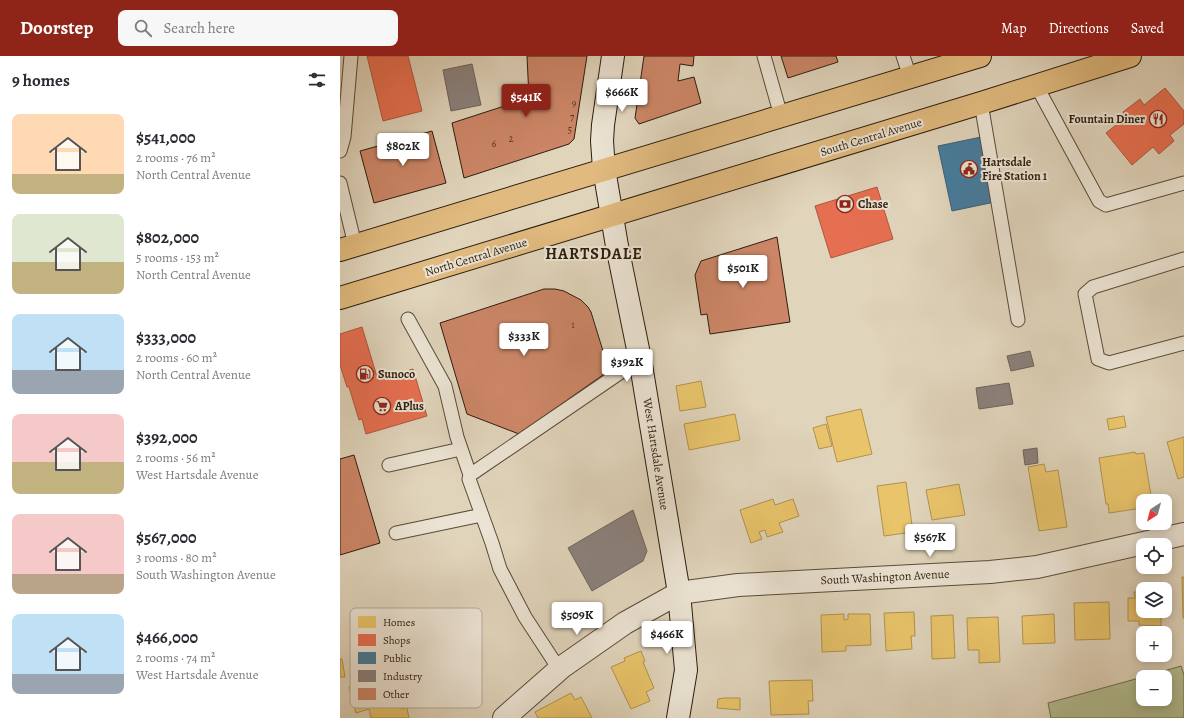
<!DOCTYPE html>
<html lang="en">
<head>
<meta charset="utf-8">
<style>
	body { margin:0; font-family:Alegreya,serif; background:#f7f7f7; color:#2b2b33; height:100vh; display:flex; flex-direction:column; font-size:15px; white-space:nowrap }
	* { box-sizing:border-box; margin:0 }
	p { font-size:13px; color:#7c7c81 }
	.icon { flex:none; width:22px; height:22px; fill:none; stroke:currentColor; stroke-width:2; stroke-linecap:round; stroke-linejoin:round }
	.map { position:relative; flex:1; overflow:hidden }
	.sheet { display:flex; flex-direction:column; background:#fff; width:340px }
	.sheet>* { flex:none }
	.needle { width:26px; rotate:216deg }
	.controls { position:absolute; left:796px; top:438px; display:grid; gap:8px }
	.controls a { display:grid; place-items:center; width:36px; height:36px; border-radius:8px; background:#fff; box-shadow:0 2px 10px #0003; font-size:20px }
	.price { position:absolute; translate:-50% -34px; padding:0 9px; border-radius:4px; background:#fff; color:#222; font-size:13px; line-height:26px; filter:drop-shadow(0 1px 2px #0008) }
	.price::after { content:''; position:absolute; left:50%; top:24px; width:12px; height:9px; margin-left:-6px; background:inherit; clip-path:polygon(0 0,100% 0,50% 100%) }
	.price.selected { background:#8f2418; color:#fff }
	ul { padding:0; list-style:none }
	li { display:flex; align-items:center; gap:12px; height:100px; padding:0 12px }
	li span { display:grid; place-items:center; flex:none; width:112px; height:80px; border-radius:8px; color:#555 }
	li>.icon { margin-inline-start:auto }
	span .icon { width:48px; height:48px; fill:#fffc; stroke-width:1 }
	li b { font-size:17px }
	h2 { display:flex; justify-content:space-between; align-items:center; height:48px; padding:0 12px; font-size:17px }
	header { display:flex; align-items:center; gap:24px; box-sizing:border-box; height:56px; padding:0 20px; background:#8f2418; color:#fff }
	header strong { font-size:19px }
	nav { display:flex; gap:22px; margin-inline-start:auto; font-size:14px }
	.search { width:280px; height:36px; background:#f7f7f7; display:flex; align-items:center; gap:10px; box-sizing:border-box; padding:0 14px; border-radius:8px; color:#7c7c81; font-size:15px }
	main { display:flex; flex:1; min-height:0 }
	.map>svg:first-child { display:block }
	.green { fill:#b2bd91; stroke:#6f6d50 }
	.homes { fill:#e9c46a; stroke:#b0924e }
	.shops { fill:#e76f51; stroke:#af563d }
	.public { fill:#457b9d; stroke:#3e5f72 }
	.industry { fill:#8a817c; stroke:#6e635b }
	.building { fill:#cc8667; stroke:#2c1d0e }
	.lines { fill:none; stroke-linecap:round; stroke-linejoin:round }
	.service-casing { stroke:#594b39; stroke-width:15 }
	.minor-casing { stroke:#594b39; stroke-width:24 }
	.secondary-casing { stroke:#2c1d0e; stroke-width:24 }
	.primary-casing { stroke:#2c1d0e; stroke-width:24 }
	.service { stroke:#ebe3d3; stroke-width:13 }
	.minor { stroke:#ebe3d3; stroke-width:22 }
	.secondary { stroke:#ebe3d3; stroke-width:22 }
	.primary { stroke:#e0ba7e; stroke-width:22 }
	.labels { text-anchor:middle; dominant-baseline:central; stroke-width:4; stroke-linejoin:round; paint-order:stroke }
	.number-label { font-size:10px; fill:#543724 }
	.poi-label { font-size:12px; font-weight:bold; fill:#2c1d0e; stroke:#ebe3d3; text-anchor:start }
	.street-label { font-size:12px; fill:#2c1d0e; stroke:#ebe3d3 }
	.district-label { font-size:16px; font-weight:bold; letter-spacing:1px; fill:#2c1d0e; stroke:#ebe3d3 }
	.key { fill:#ebe3d3; stroke:#b2a898; stroke-width:1 }
	.key-label { font-size:11px; fill:#2c1d0e }
</style>
</head>
<body>
<header>
<strong>Doorstep</strong>
<div class="search"><svg class="icon" aria-label="search" viewBox="0 0 24 24"><circle cx="10" cy="10" r="6"/><path d="M15 15l6 6"/></svg>Search here</div>
<nav><a>Map</a><a>Directions</a><a>Saved</a></nav>
</header>
<main>
<section class="sheet">
<h2>9 homes<svg class="icon" aria-label="filters" viewBox="0 0 24 24"><path d="M4 7h16M4 17h16"/><circle cx="9" cy="7" r="2"/><circle cx="15" cy="17" r="2"/></svg></h2>
<ul>
<li><span style="background:linear-gradient(#ffd9b3 75%,#c2b280 0)"><svg class="icon" aria-label="home" viewBox="0 0 24 24"><path d="M3 11l9-7 9 7M6 9v11h12V9"/></svg></span><div><b>$541,000</b><p>2 rooms · 76 m²</p><p>North Central Avenue</p></div></li>
<li><span style="background:linear-gradient(#dfe7d0 60%,#c2b280 0)"><svg class="icon" aria-label="home" viewBox="0 0 24 24"><path d="M3 11l9-7 9 7M6 9v11h12V9"/></svg></span><div><b>$802,000</b><p>5 rooms · 153 m²</p><p>North Central Avenue</p></div></li>
<li><span style="background:linear-gradient(#bfe0f5 70%,#9aa5b1 0)"><svg class="icon" aria-label="home" viewBox="0 0 24 24"><path d="M3 11l9-7 9 7M6 9v11h12V9"/></svg></span><div><b>$333,000</b><p>2 rooms · 60 m²</p><p>North Central Avenue</p></div></li>
<li><span style="background:linear-gradient(#f6c9c9 60%,#c2b280 0)"><svg class="icon" aria-label="home" viewBox="0 0 24 24"><path d="M3 11l9-7 9 7M6 9v11h12V9"/></svg></span><div><b>$392,000</b><p>2 rooms · 56 m²</p><p>West Hartsdale Avenue</p></div></li>
<li><span style="background:linear-gradient(#f6c9c9 75%,#b9a48a 0)"><svg class="icon" aria-label="home" viewBox="0 0 24 24"><path d="M3 11l9-7 9 7M6 9v11h12V9"/></svg></span><div><b>$567,000</b><p>3 rooms · 80 m²</p><p>South Washington Avenue</p></div></li>
<li><span style="background:linear-gradient(#bfe0f5 75%,#9aa5b1 0)"><svg class="icon" aria-label="home" viewBox="0 0 24 24"><path d="M3 11l9-7 9 7M6 9v11h12V9"/></svg></span><div><b>$466,000</b><p>2 rooms · 74 m²</p><p>West Hartsdale Avenue</p></div></li>
</ul>
</section>
<div class="map">
<svg width="844" height="662" viewBox="0 0 844 662">
	<rect width="100%" height="100%" fill="#e0d4bb"/>
	<filter id="stains"><feTurbulence type="fractalNoise" baseFrequency=".005" numOctaves="4"/><feColorMatrix values="0 0 0 0 .2 0 0 0 0 .09 0 0 0 0 .02 0 0 0 .5 -.17"/></filter>
	<radialGradient id="worn" r=".72"><stop offset=".6" stop-color="#630" stop-opacity="0"/><stop offset="1" stop-color="#630" stop-opacity=".3"/></radialGradient>
	<path class="green" d="M841,610L844,619V662H711L708,647L803,621V643H825V621H803Z"/>
	<path class="homes" d="M361,325L366,351L340,355L336,330Z
		M521,353L532,398L497,406L486,361Z
		M395,358L400,384L349,394L344,368Z
		M784,360L786,371L769,374L767,363Z
		M486,368L492,390L479,393L473,372Z
		M844,381V421L838,423L827,386Z
		M795,396L796,398L804,397L812,445H803V452L769,457L768,448H766L759,402Z
		M704,408L706,416L718,414L727,471L699,475L688,411Z
		M566,426L573,476L544,480L537,430Z
		M619,428L625,459L592,464L586,434Z
		M433,443L435,449L453,443L459,460L439,467L443,476L427,481L425,474L419,476L422,483L411,487L400,454Z
		M842,521H844V562H843Z
		M794,536H803V555H821V570L799,569V565H788V542H795Z
		M769,546L770,583L735,584L734,547Z
		M574,556L575,580H571L572,593L546,595L544,557Z
		M504,558V564L508,563V558H530L531,589L506,590V595L482,596L481,559Z
		M714,558L715,587L683,588L682,560Z
		M613,559L615,602L592,603L591,560Z
		M658,561L660,606L639,607V594H628L627,562Z
		M301,595L305,605L303,606L314,632L306,636L310,645L291,653L271,611L285,605L284,602Z
		M0,603H2L5,621H0Z
		M472,624L473,645H468L469,658L431,659L429,625Z
		M32,625L35,634L41,633L45,647L58,644L61,653L67,652L69,662H31L29,653L16,657L9,631Z
		M231,637L235,644L241,641L252,662H198L195,656Z
		M384,642H400V654L377,652L378,643Z"/>
	<path class="shops" d="M27,0H68L82,55L43,65Z
		M825,32L844,55V68L830,79L834,85L819,98L813,91L792,109L766,77L786,61L783,56L800,43L804,49Z
		M537,131L553,183L491,202L475,150Z
		M22,271L38,324L73,313L87,360L26,378L22,363L19,364L9,331H7L0,309V278Z"/>
	<path class="public" d="M641,81L655,146L612,155L598,90Z"/>
	<path class="industry" d="M132,8L141,49L111,55L103,14Z
		M690,295L694,310L671,315L667,300Z
		M669,327L673,348L639,353L636,332Z
		M697,392L698,407L685,409L683,394Z
		M293,454L307,495L303,505L252,535L228,492Z"/>
	<path class="building" d="M187,0H247L234,83L229,88L124,122L112,67L189,42Z
		M304,0H354L353,10L340,8L338,25L354,21L361,47L299,68L295,62Z
		M441,0H496L498,6L448,22Z
		M92,75L106,127L34,147L20,95Z
		M437,181L450,266L370,278L367,258L361,259L355,219L361,205Z
		M204,233H215L224,235L241,244L248,251L251,256L267,308L265,310L267,316L179,378L127,358L100,267Z
		M14,399L40,487L0,499V403Z"/>
	<g class="lines">
		<defs>
			<path id="service" d="M424,0L441,60
				M563,0L570,21
				M696,29L759,145L766,149L844,127
				M641,47L678,264
				M0,95L4,81L11,0
				M0,127L15,189
				M844,203L753,231L745,238L758,303L769,307L844,287
				M68,263L105,330L117,381L130,419L129,423L152,487L160,513L185,561L219,613
				M49,409L121,393
				M130,419L300,303
				M56,477L142,459"/>
			<path id="minor" d="M164,662L222,611L285,567L339,537L398,529L650,516L697,511L844,478"/>
			<path id="secondary" d="M273,0L263,69L262,85L264,113L277,190L300,303L339,537L346,614L338,662"/>
			<path id="primary" d="M0,194L640,0
				M0,242L641,47L790,0"/>
		</defs>
		<use href="#service" class="service-casing"/>
		<use href="#minor" class="minor-casing"/>
		<use href="#secondary" class="secondary-casing"/>
		<use href="#primary" class="primary-casing"/>
		<use href="#service" class="service"/>
		<use href="#minor" class="minor"/>
		<use href="#secondary" class="secondary"/>
		<use href="#primary" class="primary"/>
	</g>
	<defs>
		<symbol id="restaurant-ring" viewBox="-11 -11 22 22"><circle r="9.5" fill="#ebe3d3" stroke="#8f2418" stroke-width="1.5"/><path d="M-5-6h1v4h1v-4h1v4h1v-4h1v5L-1.5 .5V6h-2V.5L-5-1ZM5-6V6H3V1.5H1.5Q1.5-4 5-6Z" fill="#8f2418"/></symbol>
		<symbol id="civic-ring" viewBox="-11 -11 22 22"><circle r="9.5" fill="#ebe3d3" stroke="#8f2418" stroke-width="1.5"/><path d="M-.6-6.5H3V-4.5H.6V-3L4-1V1h2V6H-6V1h2V-1L-.6-3ZM-1.2 2.5V6h2.4V2.5Z" fill="#8f2418"/></symbol>
		<symbol id="bank-ring" viewBox="-11 -11 22 22"><circle r="9.5" fill="#ebe3d3" stroke="#8f2418" stroke-width="1.5"/><path d="M-6-4H6V4H-6ZM0-2.3a2.3 2.3 0 1 0 0 4.6a2.3 2.3 0 1 0 0-4.6Z" fill="#8f2418"/></symbol>
		<symbol id="fuel-ring" viewBox="-11 -11 22 22"><circle r="9.5" fill="#ebe3d3" stroke="#8f2418" stroke-width="1.5"/><path d="M-5.5-6h7V0h2V4h1.3V-2.5L3-4.5l.8-.8L6-3V5H2.5V1h-1V6h-7ZM-4.2-4.7v3.2H.2V-4.7Z" fill="#8f2418"/></symbol>
		<symbol id="supermarket-ring" viewBox="-11 -11 22 22"><circle r="9.5" fill="#ebe3d3" stroke="#8f2418" stroke-width="1.5"/><path d="M-6-5.5h2.5l.6 2H6L4.5 2H-2.5L-4.4-4H-6ZM-1.5 3.2a1.3 1.3 0 1 0 .1 0ZM3 3.2a1.3 1.3 0 1 0 .1 0Z" fill="#8f2418"/></symbol>
	</defs>
	<g fill-rule="evenodd">
		<use href="#restaurant-ring" x="808" y="53" width="20" height="20"/>
		<use href="#civic-ring" x="619" y="103" width="20" height="20"/>
		<use href="#bank-ring" x="495" y="138" width="20" height="20"/>
		<use href="#fuel-ring" x="15" y="308" width="20" height="20"/>
		<use href="#supermarket-ring" x="32" y="340" width="20" height="20"/>
	</g>
	<g class="labels">
		<g class="number-label">
			<text x="234" y="46">9</text>
			<text x="232" y="60">7</text>
			<text x="230" y="73">5</text>
			<text x="171" y="82">2</text>
			<text x="154" y="87">6</text>
			<text x="233" y="268">1</text>
		</g>
		<g class="poi-label">
			<text x="805" y="63" text-anchor="end">Fountain Diner</text>
			<text x="642" y="106">Hartsdale<tspan x="642" dy="14">Fire Station 1</tspan></text>
			<text x="518" y="148">Chase</text>
			<text x="38" y="318">Sunoco</text>
			<text x="55" y="350">APlus</text>
		</g>
		<g class="street-label">
			<text transform="translate(531 81) rotate(-17)">South Central Avenue</text>
			<text transform="translate(136 201) rotate(-17)">North Central Avenue</text>
			<text transform="translate(316 398) rotate(81)">West Hartsdale Avenue</text>
			<text transform="translate(545 521) rotate(-3)">South Washington Avenue</text>
		</g>
		<g class="district-label">
			<text x="254" y="198">HARTSDALE</text>
		</g>
	</g>
	<rect x="10" y="552" width="132" height="100" rx="6" class="key"/>
	<rect x="18" y="560" width="18" height="12" fill="#e9c46a"/>
	<rect x="18" y="578" width="18" height="12" fill="#e76f51"/>
	<rect x="18" y="596" width="18" height="12" fill="#457b9d"/>
	<rect x="18" y="614" width="18" height="12" fill="#8a817c"/>
	<rect x="18" y="632" width="18" height="12" fill="#cc8667"/>
	<g class="key-label">
		<text x="43" y="570">Homes</text>
		<text x="43" y="588">Shops</text>
		<text x="43" y="606">Public</text>
		<text x="43" y="624">Industry</text>
		<text x="43" y="642">Other</text>
	</g>
	<rect width="100%" height="100%" filter="url(#stains)"/>
	<rect width="100%" height="100%" fill="url(#worn)"/>
</svg>
<div class="controls">
<a><svg class="needle" viewBox="-14 -14 28 28"><path d="M0-13l5 13h-10z" fill="#e53935"/><path d="M0 13l5-13h-10z" fill="#7c7c81"/></svg></a>
<a><svg class="icon" aria-label="locate" viewBox="0 0 24 24"><circle cx="12" cy="12" r="6"/><path d="M12 2v4M12 18v4M2 12h4M18 12h4"/></svg></a>
<a><svg class="icon" aria-label="layers" viewBox="0 0 24 24"><path d="M12 4l9 5-9 5-9-5zM3 14l9 5 9-5"/></svg></a>
<a>+</a>
<a>−</a>
</div>
<b class="price" style="left:282px;top:57px">$666K</b>
<b class="price selected" style="left:186px;top:62px">$541K</b>
<b class="price" style="left:63px;top:111px">$802K</b>
<b class="price" style="left:403px;top:233px">$501K</b>
<b class="price" style="left:184px;top:301px">$333K</b>
<b class="price" style="left:287px;top:327px">$392K</b>
<b class="price" style="left:590px;top:502px">$567K</b>
<b class="price" style="left:237px;top:580px">$509K</b>
<b class="price" style="left:327px;top:599px">$466K</b>
</div>
</main>
</body>
</html>
